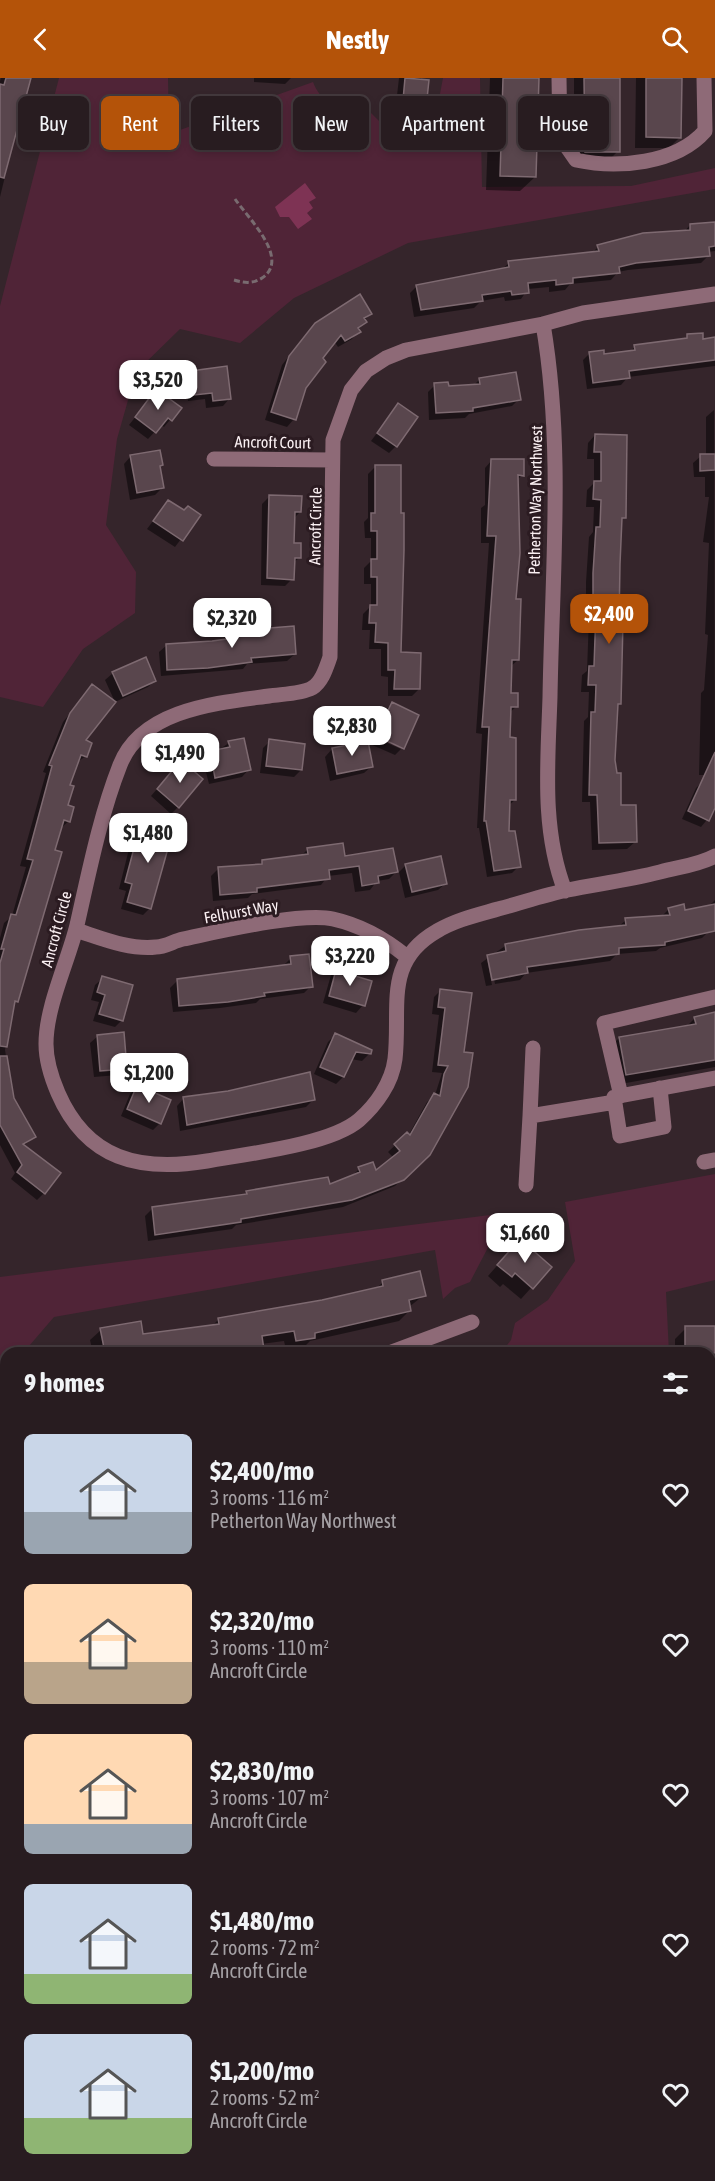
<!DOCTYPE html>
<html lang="en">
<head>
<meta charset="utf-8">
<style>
	body { margin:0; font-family:"Asap Condensed",sans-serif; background:#34292d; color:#f1f3f6; height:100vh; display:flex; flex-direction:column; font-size:22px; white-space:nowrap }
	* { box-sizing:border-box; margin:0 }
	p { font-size:20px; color:#a5a1a5 }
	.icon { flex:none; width:33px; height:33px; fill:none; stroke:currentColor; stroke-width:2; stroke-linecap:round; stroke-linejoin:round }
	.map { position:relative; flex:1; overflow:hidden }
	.details { position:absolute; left:0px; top:1269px; width:716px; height:834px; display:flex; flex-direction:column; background:#281c20; border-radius:18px 18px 0 0; box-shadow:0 3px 9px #0003,0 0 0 2px #443a3e }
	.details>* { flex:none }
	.hud { position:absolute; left:18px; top:18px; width:680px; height:54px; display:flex; gap:12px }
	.price { position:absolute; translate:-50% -51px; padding:0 14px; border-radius:12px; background:#fff; color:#222; font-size:20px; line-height:39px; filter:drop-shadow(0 2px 3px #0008) }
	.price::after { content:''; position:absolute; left:50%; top:36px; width:18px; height:14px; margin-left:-9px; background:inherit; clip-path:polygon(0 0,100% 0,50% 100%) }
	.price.selected { background:#b45309; color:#fff }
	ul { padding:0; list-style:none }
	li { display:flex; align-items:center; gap:18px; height:150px; padding:0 24px }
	li span { display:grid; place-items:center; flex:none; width:168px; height:120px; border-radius:9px; color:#555 }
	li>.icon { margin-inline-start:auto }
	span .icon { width:72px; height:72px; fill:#fffc; stroke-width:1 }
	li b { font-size:26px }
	h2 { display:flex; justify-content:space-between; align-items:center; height:72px; padding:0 24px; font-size:26px }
	.tag { padding:0 21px; border-radius:9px; background:#281c20; box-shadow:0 3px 9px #0003,0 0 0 2px #443a3e; font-size:21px; line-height:54px }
	.tag.selected { background:#b45309; color:#fff }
	header { display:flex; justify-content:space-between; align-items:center; height:78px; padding:0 24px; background:#b45309; color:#fff; font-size:27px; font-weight:700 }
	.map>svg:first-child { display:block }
	.green { fill:#502437 }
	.water { fill:#7e3354 }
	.shadow { fill:#0007 }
	.building { fill:#59464d; stroke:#7e6a71; stroke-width:1.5 }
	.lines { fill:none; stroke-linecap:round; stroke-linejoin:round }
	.path { stroke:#796b70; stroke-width:3; stroke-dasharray:6 3; stroke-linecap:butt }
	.minor { stroke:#8e6a77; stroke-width:15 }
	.labels { text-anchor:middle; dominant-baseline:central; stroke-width:6; stroke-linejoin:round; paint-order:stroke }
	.street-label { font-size:16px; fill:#fbf0f3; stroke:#2b1b21 }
</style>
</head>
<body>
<header><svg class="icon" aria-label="back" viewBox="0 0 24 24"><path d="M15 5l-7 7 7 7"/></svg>Nestly<svg class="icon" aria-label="search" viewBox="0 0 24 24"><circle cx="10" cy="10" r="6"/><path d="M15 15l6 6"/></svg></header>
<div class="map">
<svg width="715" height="2103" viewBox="0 0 715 2103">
	<rect width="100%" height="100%" fill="#35252b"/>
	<path class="green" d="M59,0H168L169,56L313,4C322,27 339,32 363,27L384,48L433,53L443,0H480L482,109L631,108L715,90V111L408,165L294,220L240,265L180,251L136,294L117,361L106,447L136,494L135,535L83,571L43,629L0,619V228Z
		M715,1096V1202L666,1214L669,1275H501L511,1262L515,1245L548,1222L575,1183L565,1124Z
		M506,1135L470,1204L455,1210L443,1221L435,1172L54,1239L23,1275H6V1296L3,1299L6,1319V1636L0,1601V1199Z
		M710,1320H715V1402L710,1403Z
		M714,1607L715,1794H710V1613Z
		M6,2090V2097H164L166,2103H0V2091Z
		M710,2095L713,2103H552L551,2097Z"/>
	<path class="water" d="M305,105L316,120L309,124L313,130L307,135L312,141L298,151L289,139H280L275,129Z
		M667,2097H691L694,2103H660L661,2098Z"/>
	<path class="shadow" d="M1,0H29L0,119V3Z
		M254,0H291L285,6L254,4Z
		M399,0H421L424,40L417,47L391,44L392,30L396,26Z
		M490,0H537L535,99L520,113L486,112Z
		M574,0H618V73L607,84H574Z
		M636,0H680V59L669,70H635Z
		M715,146V173L708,174V178L701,185L628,192L618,194L611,202L570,206L565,212L549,214V209L528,211L521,221L505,223L504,219L481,223L474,230L414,239L410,215L417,208L501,192L509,185L591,176L598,169L684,154L690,147Z
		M370,235L352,261L338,269L334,263L321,280L305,309L294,341L287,349L265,342L282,287L308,254L315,246Z
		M688,258L702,262L715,261V288L628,299L621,307L587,311L583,282L590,275L603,278L629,274L635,269L683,262Z
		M192,294L230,320L223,328L206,330L205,321L188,323L185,302Z
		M479,302L519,321L512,328L469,336L465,340L429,342L428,314L435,307L447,309L474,307Z
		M156,313L180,330L164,349L161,347L148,361L129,347Z
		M398,327L396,368L389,375L371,363Z
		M714,332L715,697H699L701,615L704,612L708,557L705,556L709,465L703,464L709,419H705V399H694L693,385L701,378H706V339Z
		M595,357L624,439L620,444L619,625L617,628L614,682L619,729L635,764L627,771L592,772L590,724H582L584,643L588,639L589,614H581L582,597L587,593L589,539H586V504L589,459L593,454L594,429H586L587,412L594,405V381H587L588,365Z
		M131,378L162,387L158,390L162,410L155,417L130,422L124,386Z
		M492,382L522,397L517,402L515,522L518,582L510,589L509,616L516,629L509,635L508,661L515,722L508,728V755L519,788L512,795L487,799L479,750H477L482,656L476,655L489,465H481V430L485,427V390Z
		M375,389L399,576L419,611L412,618H388V599L381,598V571H369L370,552H362L363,536L371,528V506H364V490L371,483V460H365L364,444L368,440V396Z
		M270,418L300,434L294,440L293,466L299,480L293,485L292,501L285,508L261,507L262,426Z
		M168,423L184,434L199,437L175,469L147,451Z
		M234,555L295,576L287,583L247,586L243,591L161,598L159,574L167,567L226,562Z
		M113,595L155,602L148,609L115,624L105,602Z
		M92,608L84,663L86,678L76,685L68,708L66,728L69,743L61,750L16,923L13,926L5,972L13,1020L34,1059L23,1068L44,1115L37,1122L11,1101L15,1095L0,1067V860L4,845L12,838L26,789L20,788L46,695L43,694L63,644Z
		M392,626L403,670L402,671V668L374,656L385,633Z
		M373,659L401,671L395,677L370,666Z
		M270,663L301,692L294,699L260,695L263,670Z
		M229,665L249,691L242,699L209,706L203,682Z
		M332,671L372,688L364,695L330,703L325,679Z
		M174,691L178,729L171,736L151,718Z
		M703,703L715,708V732L701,749L682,741L696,710Z
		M150,744V830L143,837L121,831L126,813L119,811L130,767L140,761L143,751Z
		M308,771L396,794L389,801L377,803L370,812L355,814L352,795L328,798L321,807L252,816L248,820L213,823L211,798L218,791L259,788L262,784L300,779Z
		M406,787L446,805L438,812L405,820L399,794Z
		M715,822V853H709L702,860L660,870L656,873L617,876L610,883L526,895L520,902L495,906L490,881H487L492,907L486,908L481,885L505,868L618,849L626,842L661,839L669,831L684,834L708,829Z
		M291,880L311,908L304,915L260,921L256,925L220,930L173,934L170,910L178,902L284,887Z
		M338,890L350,898L363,927L356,935L323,925L331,897Z
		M103,900L122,942L115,949L93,943L99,924L91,922L95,907Z
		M441,912L470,916L429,1076L395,1108L343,1129L236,1147L232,1151L148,1163L145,1138L152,1131L244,1118L247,1115L328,1108L352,1098L359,1091L375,1095L394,1080L388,1074L407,1056L408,1058L427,1024L435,1017L442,995L432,994L439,937L432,936L434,919Z
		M715,936V989L615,1007L608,971L619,960L686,949L695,940Z
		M335,957L370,975L362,983L351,981L343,999L336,1006L314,996L328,964Z
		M98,958L125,990L118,997L94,999L90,965Z
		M137,1009L160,1045L153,1052L121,1038L130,1016Z
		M184,1020L314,1021L306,1029L180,1053L177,1028Z
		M509,1174L550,1189L521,1221L503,1206L500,1209L488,1198Z
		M383,1204L424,1217L409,1229L410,1232L399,1243L310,1263L303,1270L286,1272L284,1263L261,1266L262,1272L259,1275H93L90,1262L101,1252L142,1258L211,1249L219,1241L322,1223L376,1211Z
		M686,1250H715L713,1304H710V1275H675V1261Z
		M715,1508V1550L710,1557V1513Z
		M715,1823V1863L710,1862V1836Z
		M0,1923H6L0,1965Z
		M715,2072V2097L710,2090V2077Z
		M196,2097H210L199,2103Z
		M245,2097H267L266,2101L273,2103H240Z
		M647,2097L648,2103H626L631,2098Z"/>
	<path class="building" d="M6,0H31L4,100L0,99V6L4,7Z
		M405,0L429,2L425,40L397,37L399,21L403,22Z
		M503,0H539L536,99L500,98Z
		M584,0H620V74H585Z
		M646,0H682L681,60L646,59Z
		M715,144V168L709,169L710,178L636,185L619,189L620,195L573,200V205L556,207V202L528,205L529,215L512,217L511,213L482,217L483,223L421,232L416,207L509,189L508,183L599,173L597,167L643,155L690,152V146Z
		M360,216L372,236L364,240L367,244L358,250L361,254L345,263L341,257L323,280L326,284L306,310L296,342L271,334L289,278L315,245Z
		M703,255V261L715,259V282L629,293L630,300L593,305L589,274L604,272V276L635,272L634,267L687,260V256Z
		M227,288L231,321L213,323L212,315L194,317L191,293Z
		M516,294L521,322L473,330V333L436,335L434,305L448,304L449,308L480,306L479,300Z
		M156,311L182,330L172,343L168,340L156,355L135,339Z
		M398,325L418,339L397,369L377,355Z
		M595,356L627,357L626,440H622L620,486L619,544H623L621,626H618L615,682L617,695H621V727H636L637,764L599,765L597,717H589L591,634H595L596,607H588L589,588H594L596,532H593V495L596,449H600L601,422L593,421L594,403H601V374H594Z
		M160,372L163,387L160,388L164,410L137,415L130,377Z
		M700,376H715V392L700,393Z
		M491,381H524V398L518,397L520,475L516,521H521L519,582H512L511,615H518V629H511L510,659L516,660V722H510L509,753H515L521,789L494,793L486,743H484L489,649H482L496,458H487Z
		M375,387H401V435H404V472L401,574L421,575L420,611H394L395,592H388V565L375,564L376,545H369L370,527H377V499H371V481H377V453H371V435H375Z
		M269,417L302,418L301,434H295L294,465H301V480H295L294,502L267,500Z
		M168,422L184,432L188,428L201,437L183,463L153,443Z
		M294,548L296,576L251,580L252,584L208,590L167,592L166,566L212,563L234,560L233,553Z
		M146,579L156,603L123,618L112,594Z
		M92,606L116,624L86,662L92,665L87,679L81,677L70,707L74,708L68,727L74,729L70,744L64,742L55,772L62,774L18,924L15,923L7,969L0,968V885L4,871H1L11,836L16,837L33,782L27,781L52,688L49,687L70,635Z
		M392,624L419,637L404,671L376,658Z
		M244,660L251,692L215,700L210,673L230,669L228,663Z
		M269,661L305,666L302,692L266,688Z
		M368,663L373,689L337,696L332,670Z
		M715,674V730L709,743L688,733Z
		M181,682L203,701L179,730L157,711Z
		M149,742L174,749L151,831L127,824L132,806L125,804L137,759L144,761Z
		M343,765L345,778L393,770L398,794L378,798L379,805L362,808L359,788L329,792L330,801L257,810V814L220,817L218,789L262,786V782L308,776L307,770Z
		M441,778L447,806L412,814L405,786Z
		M684,826L685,832L715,826V853L665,864V867L619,870V876L527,889L528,895L492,902L487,877L506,873L505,866L579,852L626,847L625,840L670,837L668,830Z
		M309,876L313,909L264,915L265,918L228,924L179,928L177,901L291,886L290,878Z
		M337,888L353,892L352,897L372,903L365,928L329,918Z
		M102,898L133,907L123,943L99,936L105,917L97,914Z
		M440,911L472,915L464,974L473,975L468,1009L430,1077L404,1102L352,1122L241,1141V1144L155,1157L152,1129L247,1116L246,1113L328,1099L330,1106L360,1094L358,1089L373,1084L376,1092L400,1073L394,1066L407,1054L410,1057L434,1015L440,1018L444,996L448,988L438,987L445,930L438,929Z
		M715,934V982L626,997L619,959L696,946L694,939Z
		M124,954L127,991L100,993L97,957Z
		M335,955L372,972L371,976L356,974L344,999L320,989Z
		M0,978H7L14,1020L36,1059L23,1066L61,1095L45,1116L17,1094L22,1087L0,1047Z
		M310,994L315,1022L187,1047L183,1019L228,1013Z
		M137,1007L171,1022L161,1046L127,1031Z
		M520,1161L552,1189L533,1211L515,1195L512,1199L497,1187Z
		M420,1193L426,1218L409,1222L411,1233L315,1255V1260L296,1263L294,1253L262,1258L264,1272L245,1275H105L100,1250L141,1243L143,1256L219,1246L218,1240L322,1222L383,1208L382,1202Z
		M685,1248H715V1275H685Z"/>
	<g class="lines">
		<path class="path" d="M315,68L321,42
			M234,202C244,205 253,206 262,200C291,181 248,140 235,121"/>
		<path class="minor" d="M559,0L560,59L576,82C617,91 676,86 705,53L704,0
			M715,216L583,235L543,246L406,272L386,280L366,293L351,312L333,362L330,579C326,590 322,604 312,610C301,616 282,616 269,618C217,625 142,631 120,687C100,738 89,794 77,847C68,884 46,928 46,966C46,982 52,1001 58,1015C87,1082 140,1094 207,1083C246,1076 330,1067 359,1042C376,1027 392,1005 395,981C401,929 383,884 437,853C455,842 477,837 498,831C521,825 544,817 568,812C598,806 629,802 660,794C678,789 699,787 715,778
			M543,246C564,369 552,496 550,619C548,684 541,751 565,813
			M214,381L332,382
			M76,852C101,860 129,872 156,869C165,869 174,863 183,861C217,854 301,834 333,841C360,847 385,861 406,878
			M660,1010L664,1049L620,1058L614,1019L715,1000
			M621,1018L604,945L715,919
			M530,1038L533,970
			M704,1084L715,1082
			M526,1107L530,1038L615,1024
			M389,1275L472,1244
			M710,1451L714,1446
			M710,2026L715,2020
			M528,2097L529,2103
			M601,2097V2103"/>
	</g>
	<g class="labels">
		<g class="street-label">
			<text transform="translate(273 364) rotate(1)">Ancroft Court</text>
			<text transform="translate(535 422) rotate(-89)">Petherton Way Northwest</text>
			<text transform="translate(315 448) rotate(-89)">Ancroft Circle</text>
			<text transform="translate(241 833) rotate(-10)">Felhurst Way</text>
			<text transform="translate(56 851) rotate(-75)">Ancroft Circle</text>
		</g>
	</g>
</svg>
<b class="price" style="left:158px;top:333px">$3,520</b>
<b class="price selected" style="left:609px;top:567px">$2,400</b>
<b class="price" style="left:232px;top:571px">$2,320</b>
<b class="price" style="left:352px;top:679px">$2,830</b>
<b class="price" style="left:180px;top:706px">$1,490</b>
<b class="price" style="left:148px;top:786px">$1,480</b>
<b class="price" style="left:350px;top:909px">$3,220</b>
<b class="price" style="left:149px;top:1026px">$1,200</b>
<b class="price" style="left:525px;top:1186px">$1,660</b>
<div class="hud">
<a class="tag">Buy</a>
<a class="tag selected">Rent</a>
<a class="tag">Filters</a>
<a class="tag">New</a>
<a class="tag">Apartment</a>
<a class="tag">House</a>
</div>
<section class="details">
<h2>9 homes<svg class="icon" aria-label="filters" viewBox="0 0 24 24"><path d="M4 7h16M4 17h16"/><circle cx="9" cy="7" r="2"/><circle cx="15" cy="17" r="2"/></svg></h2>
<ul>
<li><span style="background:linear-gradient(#c9d6e8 65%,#9aa5b1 0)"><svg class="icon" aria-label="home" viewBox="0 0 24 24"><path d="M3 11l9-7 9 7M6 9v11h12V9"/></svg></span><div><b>$2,400/mo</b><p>3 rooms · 116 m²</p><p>Petherton Way Northwest</p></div><svg class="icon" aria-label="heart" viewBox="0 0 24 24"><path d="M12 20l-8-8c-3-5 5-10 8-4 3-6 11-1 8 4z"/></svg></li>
<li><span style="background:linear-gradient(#ffd9b3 65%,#b9a48a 0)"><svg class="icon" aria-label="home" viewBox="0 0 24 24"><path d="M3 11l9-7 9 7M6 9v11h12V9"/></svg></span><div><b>$2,320/mo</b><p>3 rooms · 110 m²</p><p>Ancroft Circle</p></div><svg class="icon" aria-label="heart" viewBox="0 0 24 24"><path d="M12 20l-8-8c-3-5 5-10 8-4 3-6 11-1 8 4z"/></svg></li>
<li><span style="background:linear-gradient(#ffd9b3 75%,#9aa5b1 0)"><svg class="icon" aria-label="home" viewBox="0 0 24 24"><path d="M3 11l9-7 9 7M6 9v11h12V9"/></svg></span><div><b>$2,830/mo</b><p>3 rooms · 107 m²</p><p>Ancroft Circle</p></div><svg class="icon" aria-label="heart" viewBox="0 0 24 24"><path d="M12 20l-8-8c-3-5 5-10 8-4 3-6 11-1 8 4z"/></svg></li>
<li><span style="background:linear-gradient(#c9d6e8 75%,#8fb573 0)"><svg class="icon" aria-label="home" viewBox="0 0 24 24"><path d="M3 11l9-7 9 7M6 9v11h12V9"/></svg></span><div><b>$1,480/mo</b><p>2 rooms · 72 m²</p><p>Ancroft Circle</p></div><svg class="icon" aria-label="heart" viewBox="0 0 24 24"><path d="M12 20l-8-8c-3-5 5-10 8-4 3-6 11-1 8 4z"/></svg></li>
<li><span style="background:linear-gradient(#c9d6e8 70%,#8fb573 0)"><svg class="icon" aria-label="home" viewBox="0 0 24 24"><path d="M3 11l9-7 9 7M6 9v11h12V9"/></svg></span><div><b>$1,200/mo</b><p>2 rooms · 52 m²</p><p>Ancroft Circle</p></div><svg class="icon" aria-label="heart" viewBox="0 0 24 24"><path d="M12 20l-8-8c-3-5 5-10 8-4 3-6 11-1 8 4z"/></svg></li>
</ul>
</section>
</div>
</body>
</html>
